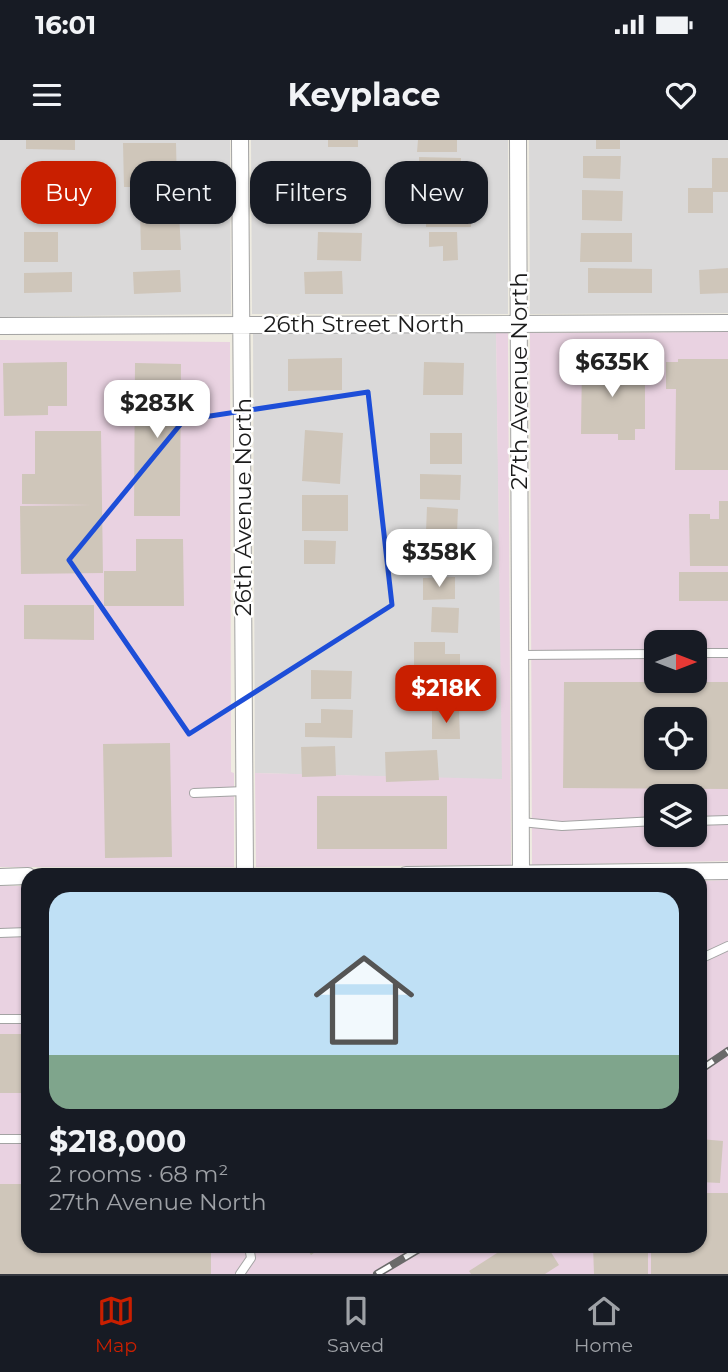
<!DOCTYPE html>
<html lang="en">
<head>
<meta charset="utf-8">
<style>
	body { margin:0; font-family:Montserrat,sans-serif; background:#242831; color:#f1f3f6; height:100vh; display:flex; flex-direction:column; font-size:26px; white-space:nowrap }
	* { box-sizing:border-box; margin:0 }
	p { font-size:23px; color:#9ea1a6 }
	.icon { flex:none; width:38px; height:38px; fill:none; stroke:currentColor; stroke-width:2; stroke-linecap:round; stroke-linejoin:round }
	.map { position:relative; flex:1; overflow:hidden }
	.panel { position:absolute; left:21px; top:728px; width:686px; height:385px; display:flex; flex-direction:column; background:#171b24; border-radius:21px; box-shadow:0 2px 5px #0004 }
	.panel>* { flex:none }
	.banner { position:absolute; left:21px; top:21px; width:686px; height:63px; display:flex; gap:14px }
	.needle { width:46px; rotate:90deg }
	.fabs { position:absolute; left:644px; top:490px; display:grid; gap:14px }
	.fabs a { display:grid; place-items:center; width:63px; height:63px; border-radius:14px; background:#171b24; box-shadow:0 2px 5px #0004; font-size:35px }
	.price { position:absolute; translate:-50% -60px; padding:0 16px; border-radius:14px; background:#fff; color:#222; font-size:23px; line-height:46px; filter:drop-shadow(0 2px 4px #0008) }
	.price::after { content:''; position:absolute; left:50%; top:42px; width:21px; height:16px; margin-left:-10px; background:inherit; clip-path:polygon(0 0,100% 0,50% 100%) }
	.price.current { background:#c91f00; color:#fff }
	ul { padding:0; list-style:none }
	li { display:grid; align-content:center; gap:14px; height:371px; padding:0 28px }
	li+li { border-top:2px solid #363941 }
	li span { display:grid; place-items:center; height:217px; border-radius:21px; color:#555 }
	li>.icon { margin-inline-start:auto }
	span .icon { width:126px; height:126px; fill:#fffc; stroke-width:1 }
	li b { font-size:30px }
	.chip { padding:0 24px; border-radius:21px; background:#171b24; box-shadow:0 2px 5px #0004; font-size:24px; line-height:63px }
	.chip.current { background:#c91f00; color:#fff }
	.status { display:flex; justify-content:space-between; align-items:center; height:49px; padding:0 35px; background:#171b24; direction:ltr }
	.status svg { height:19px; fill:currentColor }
	header { display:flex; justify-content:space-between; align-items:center; height:91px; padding:0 28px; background:#171b24; font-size:32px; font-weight:700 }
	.tabs { display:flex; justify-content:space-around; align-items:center; height:98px; border-top:2px solid #363941; background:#171b24; font-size:19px; color:#9ea1a6 }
	.tabs a { display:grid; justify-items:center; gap:4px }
	.tabs .current { color:#c91f00 }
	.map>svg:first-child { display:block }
	.residential { fill:#dad9d9 }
	.industrial { fill:#e9d2e1; fill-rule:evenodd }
	.building { fill:#cfc6ba; fill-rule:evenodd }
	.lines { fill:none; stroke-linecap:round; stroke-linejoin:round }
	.service-casing { stroke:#a3a3a3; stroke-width:10 }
	.minor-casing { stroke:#a3a3a3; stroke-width:18 }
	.service { stroke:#fff; stroke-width:8 }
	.minor { stroke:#fff; stroke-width:16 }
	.rail-casing { stroke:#6a6a6a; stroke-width:8 }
	.rail { stroke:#fff; stroke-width:5; stroke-dasharray:16; stroke-linecap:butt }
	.marked { fill:none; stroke:#1d4ed8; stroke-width:5; stroke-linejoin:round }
	.labels { text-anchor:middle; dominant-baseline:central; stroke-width:5; stroke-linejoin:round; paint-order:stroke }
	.street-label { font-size:23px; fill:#1c1c1c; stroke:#fff }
</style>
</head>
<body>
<div class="status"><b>16:01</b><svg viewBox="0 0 49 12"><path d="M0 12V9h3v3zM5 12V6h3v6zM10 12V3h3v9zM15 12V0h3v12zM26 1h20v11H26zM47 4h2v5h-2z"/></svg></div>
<header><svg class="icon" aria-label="menu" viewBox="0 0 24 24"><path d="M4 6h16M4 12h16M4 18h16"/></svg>Keyplace<svg class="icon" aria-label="heart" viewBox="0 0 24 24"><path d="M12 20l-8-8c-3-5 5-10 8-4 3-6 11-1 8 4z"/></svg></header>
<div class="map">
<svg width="728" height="1134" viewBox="0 0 728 1134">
	<rect width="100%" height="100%" fill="#efece1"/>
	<path class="residential" d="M0,0H230L231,174L0,177Z
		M251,0H508V174H252Z
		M529,0H728V173L530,174Z
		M253,193H496L503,640L255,633Z"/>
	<path class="industrial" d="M728,192V721L532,725L530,193ZM656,502H695V541H656ZM656,579H695V618H656ZM656,656H695V695H656Z
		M496,193H508L511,725L256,727L255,633L502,639Z
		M0,200L230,202L231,632L234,633V727H0Z
		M728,740V1134H0V746H28V1106H700V741Z"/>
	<path class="building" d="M26,0H75V10L26,9Z
		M328,0H358V7H328Z
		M418,0H457V12H417Z
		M596,0H620V9H596Z
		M123,3H176L177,47H124Z
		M583,16H621L620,39L583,38Z
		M419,17L461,18L460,50H419Z
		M712,18H728V52H713V73H688V48H712Z
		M60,22L61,47L38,48L37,23Z
		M582,50L623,51L622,81L582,80Z
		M41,57H63L62,76H40Z
		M426,64H471V87H426Z
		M140,73H179L181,110H141Z
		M24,92H58V122H24Z
		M318,92L362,93L361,121L317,120Z
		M429,92H457L458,120L443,121V106L429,107Z
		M581,93H632V122H580Z
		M588,128L652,129V153H588Z
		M728,128V153L700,154L699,130Z
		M180,130L181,152L134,154L133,132Z
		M342,131L343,154H305L304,132Z
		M72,132V152L24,153V133Z
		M342,218V250L288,251V219Z
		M678,219H728V330H675L676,249H666V222H678Z
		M67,222V266H48V275L4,276L3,223Z
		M424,222L464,223L463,255H423Z
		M582,222H635V235H645V289H635V300H618V294H581Z
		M135,223L181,224L180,376H134Z
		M305,290L343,293L340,344L302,341Z
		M35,291H101L103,433L21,434L20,366L91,365L22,364V334H35Z
		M430,293H462V324H430Z
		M420,334L461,335L460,360L420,359Z
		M302,355H348V391H302Z
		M719,361H728V426H690L689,374H710V379H719Z
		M427,367L458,369L457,393L426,392Z
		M136,399H183L184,466H104V431H136Z
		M304,400L336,401L335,424H304Z
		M433,403H461V433L433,434Z
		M679,432H728V461H679Z
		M455,437V459L423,460V438Z
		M24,465H94V500L24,499Z
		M432,467L459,468L458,493L431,492Z
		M414,502H445V514H460V527L414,526Z
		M311,530L352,531L351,559H311Z
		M446,534L447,553L409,554L408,535Z
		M564,542H728V649L563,648ZM656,579H695V618H656Z
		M321,569L353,570L352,598L305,597V583H321Z
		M432,570H459L460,599H432Z
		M170,603L172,717L105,718L103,604Z
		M335,606L336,636L302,637L301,607Z
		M437,610L439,640L386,642L385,612Z
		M317,656H447V709H317Z
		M0,894H28V953H0Z
		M700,999L723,1001L720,1043L700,1042Z
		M0,1044H28V1106H211V1134H0Z
		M700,1053H728V1134H651V1106H700Z
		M305,1106H324L311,1115Z
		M508,1106H547L559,1125L545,1134H471L469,1131Z
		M593,1106H648V1134H594Z"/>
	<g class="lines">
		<defs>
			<path id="service" d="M695,513H728
				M520,515L656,514
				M194,653L245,651
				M695,681L728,680
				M521,682L562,686L656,681
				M0,793L28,792
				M700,819L728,806
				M0,879H28
				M0,999H28
				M240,1134L251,1118L249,1106"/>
			<path id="minor" d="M240,0L245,735
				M518,0L521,734
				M0,186L728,183
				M406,735L728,731
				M0,737L28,736"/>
		</defs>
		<use href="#service" class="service-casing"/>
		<use href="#minor" class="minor-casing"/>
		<use href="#service" class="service"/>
		<use href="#minor" class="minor"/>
		<defs>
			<path id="rail" d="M700,930L728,911
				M377,1134L424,1106"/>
		</defs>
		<use href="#rail" class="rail-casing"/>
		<use href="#rail" class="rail"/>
	</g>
	<path class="marked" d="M368,252L392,465L189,594L69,420L184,280Z"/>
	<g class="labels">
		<g class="street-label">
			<text x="364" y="184">26th Street North</text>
			<text transform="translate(519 241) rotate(-90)">27th Avenue North</text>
			<text transform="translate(243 367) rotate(-90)">26th Avenue North</text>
		</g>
	</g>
</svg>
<div class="fabs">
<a><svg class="needle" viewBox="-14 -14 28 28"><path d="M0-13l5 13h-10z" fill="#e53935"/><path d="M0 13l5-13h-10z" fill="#9ea1a6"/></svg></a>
<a><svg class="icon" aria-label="locate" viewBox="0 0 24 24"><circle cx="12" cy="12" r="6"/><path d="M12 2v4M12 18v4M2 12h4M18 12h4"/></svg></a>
<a><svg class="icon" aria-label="layers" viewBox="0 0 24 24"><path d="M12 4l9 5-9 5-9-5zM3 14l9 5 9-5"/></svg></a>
</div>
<b class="price" style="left:612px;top:259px">$635K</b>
<b class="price" style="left:157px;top:300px">$283K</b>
<b class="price" style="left:439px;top:449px">$358K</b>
<b class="price current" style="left:446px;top:585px">$218K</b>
<div class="banner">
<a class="chip current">Buy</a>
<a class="chip">Rent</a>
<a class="chip">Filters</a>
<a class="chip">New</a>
</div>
<section class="panel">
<ul>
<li><span style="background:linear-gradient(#bfe0f5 75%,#7fa58c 0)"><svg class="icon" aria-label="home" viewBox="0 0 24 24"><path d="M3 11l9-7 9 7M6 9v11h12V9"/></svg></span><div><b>$218,000</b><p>2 rooms · 68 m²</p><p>27th Avenue North</p></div></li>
</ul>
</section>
</div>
<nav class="tabs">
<a class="current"><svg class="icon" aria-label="map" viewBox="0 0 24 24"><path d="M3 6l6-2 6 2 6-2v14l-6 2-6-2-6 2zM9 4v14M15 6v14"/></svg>Map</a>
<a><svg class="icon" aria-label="saved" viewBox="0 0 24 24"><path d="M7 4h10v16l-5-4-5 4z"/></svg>Saved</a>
<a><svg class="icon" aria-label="home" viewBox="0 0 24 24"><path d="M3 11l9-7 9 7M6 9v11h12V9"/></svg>Home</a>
</nav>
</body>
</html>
